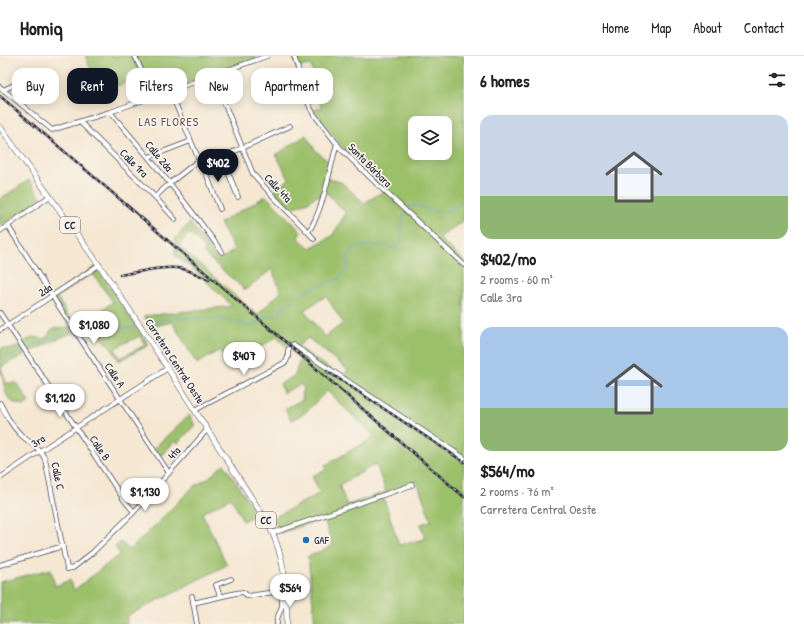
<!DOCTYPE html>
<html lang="en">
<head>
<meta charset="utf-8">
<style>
	body { margin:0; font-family:"Patrick Hand",sans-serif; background:#f2f2f2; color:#202124; height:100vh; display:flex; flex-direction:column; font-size:15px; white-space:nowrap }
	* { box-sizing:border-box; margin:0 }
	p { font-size:13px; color:#757577 }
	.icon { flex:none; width:22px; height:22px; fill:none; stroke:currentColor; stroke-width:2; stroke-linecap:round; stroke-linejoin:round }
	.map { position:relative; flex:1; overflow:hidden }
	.side { display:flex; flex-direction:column; background:#fff; width:340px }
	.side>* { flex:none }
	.guide { position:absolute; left:12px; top:12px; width:380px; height:36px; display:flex; gap:8px }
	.fabs { position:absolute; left:408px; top:60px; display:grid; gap:8px }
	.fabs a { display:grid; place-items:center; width:44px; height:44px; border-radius:8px; background:#fff; box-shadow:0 2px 10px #0003; font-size:20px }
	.price { position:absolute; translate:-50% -34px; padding:0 9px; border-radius:14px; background:#fff; color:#222; font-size:13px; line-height:26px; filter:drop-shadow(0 1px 2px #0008) }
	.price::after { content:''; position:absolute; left:50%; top:24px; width:12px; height:9px; margin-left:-6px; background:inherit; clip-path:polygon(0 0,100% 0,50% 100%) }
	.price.selected { background:#111827; color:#fff }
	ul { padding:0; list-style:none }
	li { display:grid; align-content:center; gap:8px; height:212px; padding:0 16px }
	li span { display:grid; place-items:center; height:124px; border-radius:12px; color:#555 }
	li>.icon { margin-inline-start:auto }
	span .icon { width:72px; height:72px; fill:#fffc; stroke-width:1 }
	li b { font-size:17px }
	h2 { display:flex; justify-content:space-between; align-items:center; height:48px; padding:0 16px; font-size:17px }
	.pill { padding:0 14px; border-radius:12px; background:#fff; box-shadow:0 2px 10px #0003; font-size:14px; line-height:36px }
	.pill.selected { background:#111827; color:#fff }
	header { display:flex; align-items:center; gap:24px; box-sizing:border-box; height:56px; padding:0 20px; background:#fff; border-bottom:1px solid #e0e0e0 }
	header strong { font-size:19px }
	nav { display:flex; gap:22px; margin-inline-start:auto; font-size:14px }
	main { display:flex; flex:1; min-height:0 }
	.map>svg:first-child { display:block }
	.green { fill:#9bc06b; stroke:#5e7153; fill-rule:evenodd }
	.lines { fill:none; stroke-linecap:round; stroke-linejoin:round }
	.stream { stroke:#6d9ed7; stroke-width:1 }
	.minor-casing { stroke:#424052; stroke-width:5.5 }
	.major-casing { stroke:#424052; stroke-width:6 }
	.minor { stroke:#fff; stroke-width:4 }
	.major { stroke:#fff; stroke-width:5 }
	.rail-casing { stroke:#22223b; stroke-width:2.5 }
	.rail { stroke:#f7f3e8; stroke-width:1; stroke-dasharray:3; stroke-linecap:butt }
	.poi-dot { fill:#1f6fb2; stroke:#f7f3e8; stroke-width:1.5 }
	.labels { text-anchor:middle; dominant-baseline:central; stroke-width:3.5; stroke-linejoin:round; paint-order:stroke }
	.shield { fill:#f7f3e8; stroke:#62616f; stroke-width:1 }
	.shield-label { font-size:10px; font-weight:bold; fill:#22223b }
	.street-label { font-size:11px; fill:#22223b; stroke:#f7f3e8 }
	.poi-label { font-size:11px; fill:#22223b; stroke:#f7f3e8; text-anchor:start }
	.neighbourhood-label { font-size:12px; letter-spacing:1px; fill:#6a5060; stroke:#f7f3e8 }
</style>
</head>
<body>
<header>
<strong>Homiq</strong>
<nav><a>Home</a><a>Map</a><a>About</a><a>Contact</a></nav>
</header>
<main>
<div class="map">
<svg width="464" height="568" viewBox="0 0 464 568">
	<rect width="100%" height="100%" fill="#f7f3e8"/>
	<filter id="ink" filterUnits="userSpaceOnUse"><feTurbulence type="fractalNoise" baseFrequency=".025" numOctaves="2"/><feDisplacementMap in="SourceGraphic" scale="8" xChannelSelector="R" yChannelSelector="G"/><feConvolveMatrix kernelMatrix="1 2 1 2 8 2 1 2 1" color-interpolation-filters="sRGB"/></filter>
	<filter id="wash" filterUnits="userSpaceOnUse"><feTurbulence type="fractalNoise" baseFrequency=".012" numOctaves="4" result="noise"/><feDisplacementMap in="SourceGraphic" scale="16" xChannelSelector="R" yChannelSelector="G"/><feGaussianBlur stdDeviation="0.9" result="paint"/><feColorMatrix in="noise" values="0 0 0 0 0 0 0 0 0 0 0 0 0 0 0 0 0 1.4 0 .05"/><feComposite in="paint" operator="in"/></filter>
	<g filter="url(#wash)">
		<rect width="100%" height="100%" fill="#f5e7d2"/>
		<path class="green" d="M85,0H255L256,3L137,45L130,25L101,36Z
			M293,0H464V164L439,182L464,205V568H315L308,500L333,490L324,463L280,477L273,462L320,437L312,420L326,414L325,409L375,381L327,335L305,357L291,364L285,353L303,343L301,337L304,333L301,328L283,337L280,328L295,319L300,303L276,281L230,311L220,294L197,308L172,266L151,271L144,260L232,250L201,220L175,199V183L190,167L219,205L234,194L220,167L266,140L301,175L298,182L310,192L332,180L346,157L324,134L322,140H316L308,146L290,153L272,136L289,123L276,99L306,79L316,95L330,107L326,122L341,126L364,147L384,135L343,92L314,54L321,52L311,9L297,11ZM415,67H445V97H415ZM189,177L195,182L205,193L203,197L245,234L272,213L281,236L257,259L179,190ZM326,240L343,267L325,281L304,254ZM308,282L348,314L342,321L297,291ZM376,408L386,436L347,449L339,429ZM417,425L431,465L421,468L425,483L399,489L383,440Z
			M29,124L41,142L0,170V143Z
			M96,210L149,289L119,305L110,290L91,270C58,282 32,294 1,311L6,327H17L29,346L24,350C4,347 5,334 2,317H0V294L2,292L12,293L33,281L43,283L49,279L50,275L55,272L70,271L51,240ZM92,217L113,246L91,261L73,267L57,241ZM140,280L145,289L120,302L115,292Z
			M189,359L195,369L178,387L175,385L160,401L154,392Z
			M224,408L257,458L243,465L231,442L202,457L227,509L127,560V568H0V526L51,513L55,530L70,524L74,534L120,498L115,491L120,486L130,494L193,431L207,423Z"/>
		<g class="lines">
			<path class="stream" d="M408,153L410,150C421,149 433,157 443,156C450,155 458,150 464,146
				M142,269L162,263L182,262L230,264L250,270L271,258L278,262L281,259L280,253L311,233L339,223L347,213L350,194C368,187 377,188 396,192L402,185C400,175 401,168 404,159
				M77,272L94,267L126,272L139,271
				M27,292L72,274
				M0,304L22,295"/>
		</g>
	</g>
	<g filter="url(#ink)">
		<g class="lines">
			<defs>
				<path id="minor" d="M135,0L153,40
					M294,0L309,49L313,57L341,93L379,130L464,209
					M213,19L253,118L270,137L308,176L314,183
					M0,31L52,74L110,56L267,0
					M3,34L45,15
					M170,35L199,104L202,107L220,153
					M110,56C149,101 187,147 222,196
					M80,66L155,141L175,163
					M149,101L191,85
					M222,101L238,141
					M202,107L222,101L290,70
					M155,141L170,127L199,104
					M8,170L52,240L169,417
					M0,175L50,140
					M308,176C323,156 330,112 337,87
					M0,257L124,444L134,456
					M0,274L99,209
					M0,347C6,359 11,369 21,379C31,388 38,390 45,403L67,513L73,512L93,496L134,456L207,374
					M195,354L286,306L288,301V294L293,289L464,402
					M0,422L40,395L168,312
					M273,477L412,429
					M0,509L63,490
					M192,540L197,568
					M220,540L216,529L231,523
					M193,547L236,537L243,536L248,540L282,535V550L277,563V568"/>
				<path id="major" d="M0,71L99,209L143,274L269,469C286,505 286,529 287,568"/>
			</defs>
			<use href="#minor" class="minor-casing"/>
			<use href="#major" class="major-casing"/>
			<use href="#minor" class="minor"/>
			<use href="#major" class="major"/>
			<defs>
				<path id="rail" d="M0,40L266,269L464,441
					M120,219C139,216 165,209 183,213C192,215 200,220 209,224
					M327,315L464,406"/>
			</defs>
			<use href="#rail" class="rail-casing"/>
			<use href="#rail" class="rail"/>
		</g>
	</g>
	<circle class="poi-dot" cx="306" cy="484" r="4"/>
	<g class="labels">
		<g class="shield">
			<rect x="60" y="161" width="20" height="16" rx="3"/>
			<rect x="256" y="456" width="20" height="16" rx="3"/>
		</g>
		<g class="shield-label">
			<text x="70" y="169">CC</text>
			<text x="266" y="464">CC</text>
		</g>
		<g class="street-label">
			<text transform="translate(159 100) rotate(50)">Calle 2da</text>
			<text transform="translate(134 107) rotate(45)">Calle 1ra</text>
			<text transform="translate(370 109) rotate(45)">Santa Bárbara</text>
			<text transform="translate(278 132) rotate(47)">Calle 4ta</text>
			<text transform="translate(45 234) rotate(-33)">2da</text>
			<text transform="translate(175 305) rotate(57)">Carretera Central Oeste</text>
			<text transform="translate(115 319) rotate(56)">Calle A</text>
			<text transform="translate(38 385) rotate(-33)">3ra</text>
			<text transform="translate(100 392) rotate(56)">Calle B</text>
			<text transform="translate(174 397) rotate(-49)">4ta</text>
			<text transform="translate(58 420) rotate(78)">Calle C</text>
		</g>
		<g class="poi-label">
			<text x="314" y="484">GAF</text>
		</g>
		<g class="neighbourhood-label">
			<text x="169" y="65">LAS FLORES</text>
		</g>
	</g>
</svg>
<div class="fabs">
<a><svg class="icon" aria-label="layers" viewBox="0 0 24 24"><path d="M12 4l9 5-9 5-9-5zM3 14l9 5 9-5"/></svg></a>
</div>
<b class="price selected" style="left:218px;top:127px">$402</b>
<b class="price" style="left:94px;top:289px">$1,080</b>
<b class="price" style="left:244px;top:320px">$407</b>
<b class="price" style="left:60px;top:362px">$1,120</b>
<b class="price" style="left:145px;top:456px">$1,130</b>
<b class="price" style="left:290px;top:552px">$564</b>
<div class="guide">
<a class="pill">Buy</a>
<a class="pill selected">Rent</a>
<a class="pill">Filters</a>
<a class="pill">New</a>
<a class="pill">Apartment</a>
</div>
</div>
<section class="side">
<h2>6 homes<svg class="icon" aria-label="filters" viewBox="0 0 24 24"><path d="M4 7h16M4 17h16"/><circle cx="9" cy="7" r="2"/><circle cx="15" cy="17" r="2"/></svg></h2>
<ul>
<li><span style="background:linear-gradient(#c9d6e8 65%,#8fb573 0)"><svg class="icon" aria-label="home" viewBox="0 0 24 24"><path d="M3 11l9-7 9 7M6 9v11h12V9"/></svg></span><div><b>$402/mo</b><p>2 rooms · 60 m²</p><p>Calle 3ra</p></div></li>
<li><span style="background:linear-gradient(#a9c7e8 65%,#8fb573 0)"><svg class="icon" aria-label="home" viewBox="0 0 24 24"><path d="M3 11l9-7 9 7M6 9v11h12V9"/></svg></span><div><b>$564/mo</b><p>2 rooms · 76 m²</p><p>Carretera Central Oeste</p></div></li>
</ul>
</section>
</main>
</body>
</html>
